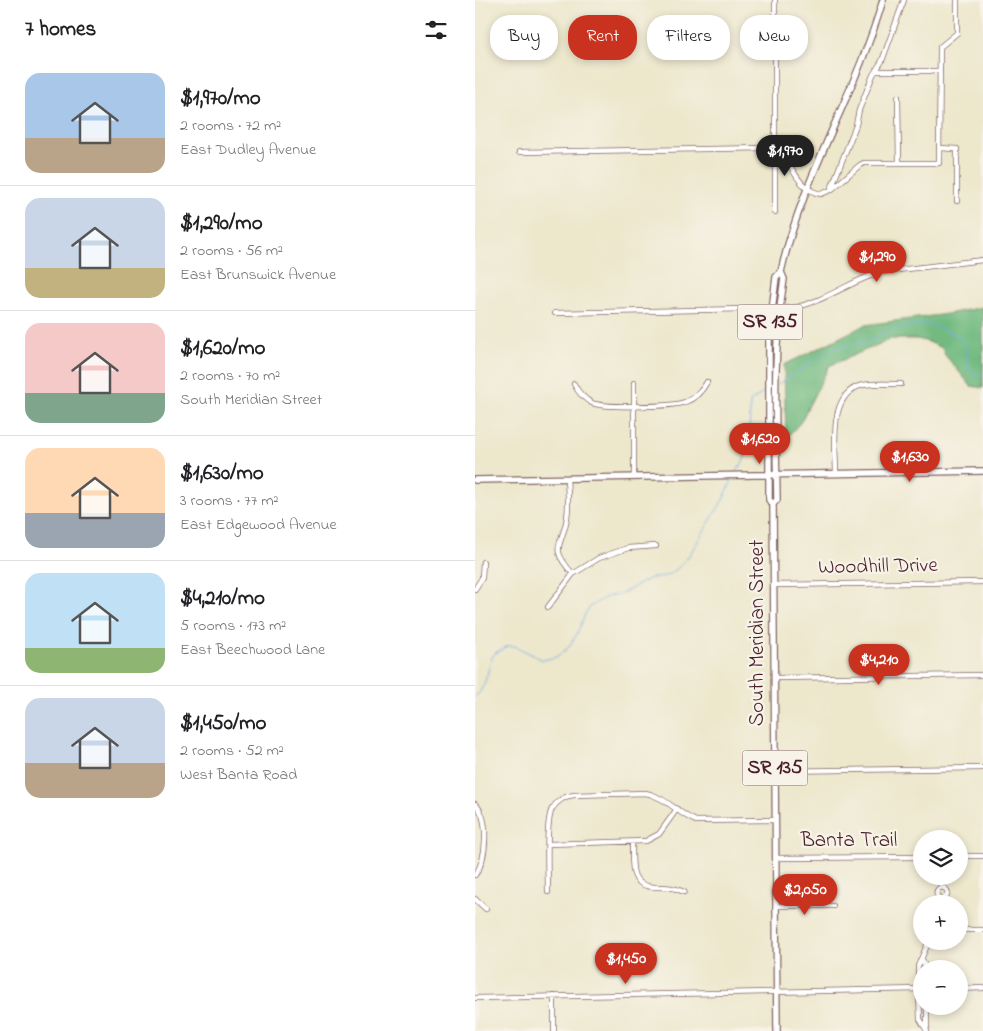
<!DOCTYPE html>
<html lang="en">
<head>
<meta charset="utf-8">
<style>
	body { margin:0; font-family:"Indie Flower",sans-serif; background:#f2f2f2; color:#202124; height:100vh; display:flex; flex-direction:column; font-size:19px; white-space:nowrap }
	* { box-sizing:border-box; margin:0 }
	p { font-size:16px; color:#757577 }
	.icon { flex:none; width:28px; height:28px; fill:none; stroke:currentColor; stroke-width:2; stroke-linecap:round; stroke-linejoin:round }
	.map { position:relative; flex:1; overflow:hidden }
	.side { display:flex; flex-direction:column; background:#fff; width:475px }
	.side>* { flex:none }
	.top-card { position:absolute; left:15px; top:15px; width:418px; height:45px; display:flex; gap:10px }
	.tools { position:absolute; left:438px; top:830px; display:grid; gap:10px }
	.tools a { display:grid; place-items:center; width:55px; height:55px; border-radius:50%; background:#fff; box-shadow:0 2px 8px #0003; font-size:25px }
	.price { position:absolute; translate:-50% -42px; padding:0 11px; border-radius:18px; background:#c8321e; color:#fff; font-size:16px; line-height:32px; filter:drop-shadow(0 1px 2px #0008) }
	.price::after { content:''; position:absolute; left:50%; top:30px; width:15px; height:11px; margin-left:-8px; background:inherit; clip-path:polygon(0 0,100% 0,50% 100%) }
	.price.current { background:#222; color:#fff }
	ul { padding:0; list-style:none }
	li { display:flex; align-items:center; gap:15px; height:125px; padding:0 25px }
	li+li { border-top:1px solid #e0e0e0 }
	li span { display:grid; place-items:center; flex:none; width:140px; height:100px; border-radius:15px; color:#555 }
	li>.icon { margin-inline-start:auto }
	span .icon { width:60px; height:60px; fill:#fffc; stroke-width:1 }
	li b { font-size:21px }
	h2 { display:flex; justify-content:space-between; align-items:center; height:60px; padding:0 25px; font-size:21px }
	.tag { padding:0 18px; border-radius:20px; background:#fff; box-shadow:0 2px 8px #0003; font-size:18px; line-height:45px }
	.tag.current { background:#c8321e; color:#fff }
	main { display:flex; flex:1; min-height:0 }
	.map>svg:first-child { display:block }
	.forest { fill:#72ba80; stroke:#5e6c56 }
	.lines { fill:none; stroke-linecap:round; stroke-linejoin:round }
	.stream { stroke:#70ade2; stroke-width:1 }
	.minor-casing { stroke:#836563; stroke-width:6 }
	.major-casing { stroke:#836563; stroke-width:8 }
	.minor { stroke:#fff; stroke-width:4.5 }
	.major { stroke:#fff; stroke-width:5.5 }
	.labels { text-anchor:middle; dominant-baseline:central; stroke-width:4.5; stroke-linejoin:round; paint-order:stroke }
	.shield { fill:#f7f3e8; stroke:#7e5f64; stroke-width:1 }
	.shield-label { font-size:20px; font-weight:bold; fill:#4a1f2b }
	.street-label { font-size:21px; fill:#4a1f2b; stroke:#f7f3e8 }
</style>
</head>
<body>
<main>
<section class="side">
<h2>7 homes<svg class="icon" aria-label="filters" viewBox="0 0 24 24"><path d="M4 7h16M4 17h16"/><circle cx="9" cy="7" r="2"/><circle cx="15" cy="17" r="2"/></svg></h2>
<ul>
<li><span style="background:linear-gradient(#a9c7e8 65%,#b9a48a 0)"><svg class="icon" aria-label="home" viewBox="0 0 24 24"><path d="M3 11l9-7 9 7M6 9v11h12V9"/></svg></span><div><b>$1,970/mo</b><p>2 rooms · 72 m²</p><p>East Dudley Avenue</p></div></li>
<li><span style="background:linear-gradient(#c9d6e8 70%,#c2b280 0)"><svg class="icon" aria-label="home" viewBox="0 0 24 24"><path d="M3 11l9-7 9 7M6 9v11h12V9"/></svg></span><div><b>$1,290/mo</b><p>2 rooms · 56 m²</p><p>East Brunswick Avenue</p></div></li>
<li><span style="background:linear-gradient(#f6c9c9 70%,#7fa58c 0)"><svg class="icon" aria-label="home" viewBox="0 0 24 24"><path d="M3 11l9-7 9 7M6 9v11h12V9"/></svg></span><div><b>$1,620/mo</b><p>2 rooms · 70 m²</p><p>South Meridian Street</p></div></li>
<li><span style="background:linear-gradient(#ffd9b3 65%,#9aa5b1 0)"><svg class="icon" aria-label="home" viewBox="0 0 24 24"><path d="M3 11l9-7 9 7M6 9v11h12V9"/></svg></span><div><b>$1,630/mo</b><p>3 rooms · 77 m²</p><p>East Edgewood Avenue</p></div></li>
<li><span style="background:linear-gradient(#bfe0f5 75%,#8fb573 0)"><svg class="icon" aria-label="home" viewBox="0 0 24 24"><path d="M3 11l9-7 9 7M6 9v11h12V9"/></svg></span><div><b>$4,210/mo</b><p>5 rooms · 173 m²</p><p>East Beechwood Lane</p></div></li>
<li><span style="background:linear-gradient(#c9d6e8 65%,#b9a48a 0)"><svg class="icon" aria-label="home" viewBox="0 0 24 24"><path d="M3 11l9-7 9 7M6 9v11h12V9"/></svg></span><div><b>$1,450/mo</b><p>2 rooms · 52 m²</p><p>West Banta Road</p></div></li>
</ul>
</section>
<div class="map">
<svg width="508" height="1031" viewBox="0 0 508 1031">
	<rect width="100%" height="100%" fill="#f7f3e8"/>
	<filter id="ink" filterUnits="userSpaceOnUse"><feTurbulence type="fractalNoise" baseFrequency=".02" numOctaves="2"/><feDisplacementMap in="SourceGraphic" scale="10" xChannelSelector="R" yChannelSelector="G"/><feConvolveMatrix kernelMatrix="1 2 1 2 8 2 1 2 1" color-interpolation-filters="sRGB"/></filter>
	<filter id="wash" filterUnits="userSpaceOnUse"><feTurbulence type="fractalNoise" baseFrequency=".0096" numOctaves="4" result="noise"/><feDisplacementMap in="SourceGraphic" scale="20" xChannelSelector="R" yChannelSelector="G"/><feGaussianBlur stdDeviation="1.12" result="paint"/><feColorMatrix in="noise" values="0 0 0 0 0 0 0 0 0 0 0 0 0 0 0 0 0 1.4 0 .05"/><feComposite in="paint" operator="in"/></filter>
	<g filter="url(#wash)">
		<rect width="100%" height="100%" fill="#ede7cc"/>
		<path class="forest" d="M508,307V388L496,386L470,355L467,348L454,342L442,339H416L354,366L325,423L311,438L309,365L390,325L472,314Z"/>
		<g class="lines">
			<path class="stream" d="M303,384L324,372L353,350L397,340L408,333L426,328L450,324L458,325L483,336L491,343L493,350L492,362L494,369L498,374H508
				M261,473L268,462L274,446L275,402L293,389
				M0,697L5,692L11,679L17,657L20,653L33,646H40L68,660L81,657L93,648L102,634L111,612L116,606L131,597L148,593L175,578H183L195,574L203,568L213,557L248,500L258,478"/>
		</g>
	</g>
	<g filter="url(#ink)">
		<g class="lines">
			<defs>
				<path id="minor" d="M300,0V212
					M402,71H465
					M423,97L424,163
					M464,148L482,149V201
					M44,152L300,148C317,158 319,189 346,194L356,190L385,165L389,163H464L465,47L482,33V0
					M356,189L381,125L384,110L398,75L407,61L429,0
					M80,313L317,308C350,302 375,281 406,272L508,260
					M99,384C103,392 109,399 117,403C128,408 198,407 210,402C220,399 227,391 232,382
					M361,474C361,446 352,393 388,385C400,383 414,384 426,384
					M159,477V383
					M92,479C93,492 94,505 92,518C87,548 73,546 98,574
					M299,585L508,582
					M0,589L7,578L8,562
					M73,607L98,574L124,558L153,548L181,546
					M300,678L508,675
					M300,771L508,768
					M0,804C15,818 12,859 0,875
					M157,842C158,863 152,887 181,887C192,887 199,887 209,892
					M74,844L171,841L184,834L202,809
					M484,856H508
					M301,858L446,857
					M461.5 893a5.5 5.5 0 1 1 11 0a5.5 5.5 0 1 1-11 0Z
					M73,892C73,875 70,822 77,809C82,801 90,796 99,795L171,793C191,797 203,814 221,821L301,820
					M0,899L11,909
					M301,906H358
					M484,930H508
					M447,959L451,969
					M484,989L508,988
					M79,996V1031
					M0,998L446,989
					M452,1027V1006
					M452,1031L445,1019L443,966L454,941"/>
				<path id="major" d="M0,480L508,471
					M298,504L294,500V336L301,277L306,272C327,177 381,93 408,0
					M302,1031L298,504L302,500C301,426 297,352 309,279L306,272"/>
			</defs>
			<use href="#minor" class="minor-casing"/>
			<use href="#major" class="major-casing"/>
			<use href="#minor" class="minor"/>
			<use href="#major" class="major"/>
		</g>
	</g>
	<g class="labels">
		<g class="shield">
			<rect x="262.5" y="304.5" width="65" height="35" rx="4"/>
			<rect x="267.5" y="750.5" width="65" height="35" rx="4"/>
		</g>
		<g class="shield-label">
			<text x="295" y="322">SR 135</text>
			<text x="300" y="768">SR 135</text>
		</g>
		<g class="street-label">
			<text transform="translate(403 567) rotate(-1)">Woodhill Drive</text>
			<text transform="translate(283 633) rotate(-90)">South Meridian Street</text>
			<text x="374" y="841">Banta Trail</text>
		</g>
	</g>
</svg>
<div class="tools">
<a><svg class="icon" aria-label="layers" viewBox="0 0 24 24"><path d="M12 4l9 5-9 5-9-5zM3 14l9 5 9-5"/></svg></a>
<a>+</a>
<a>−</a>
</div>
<b class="price current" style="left:310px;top:177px">$1,970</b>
<b class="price" style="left:402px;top:283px">$1,290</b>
<b class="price" style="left:285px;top:465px">$1,620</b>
<b class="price" style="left:435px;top:483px">$1,630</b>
<b class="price" style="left:404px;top:686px">$4,210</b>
<b class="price" style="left:330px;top:916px">$2,050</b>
<b class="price" style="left:151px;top:985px">$1,450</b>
<div class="top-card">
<a class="tag">Buy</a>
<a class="tag current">Rent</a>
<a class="tag">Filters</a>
<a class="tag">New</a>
</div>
</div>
</main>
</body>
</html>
